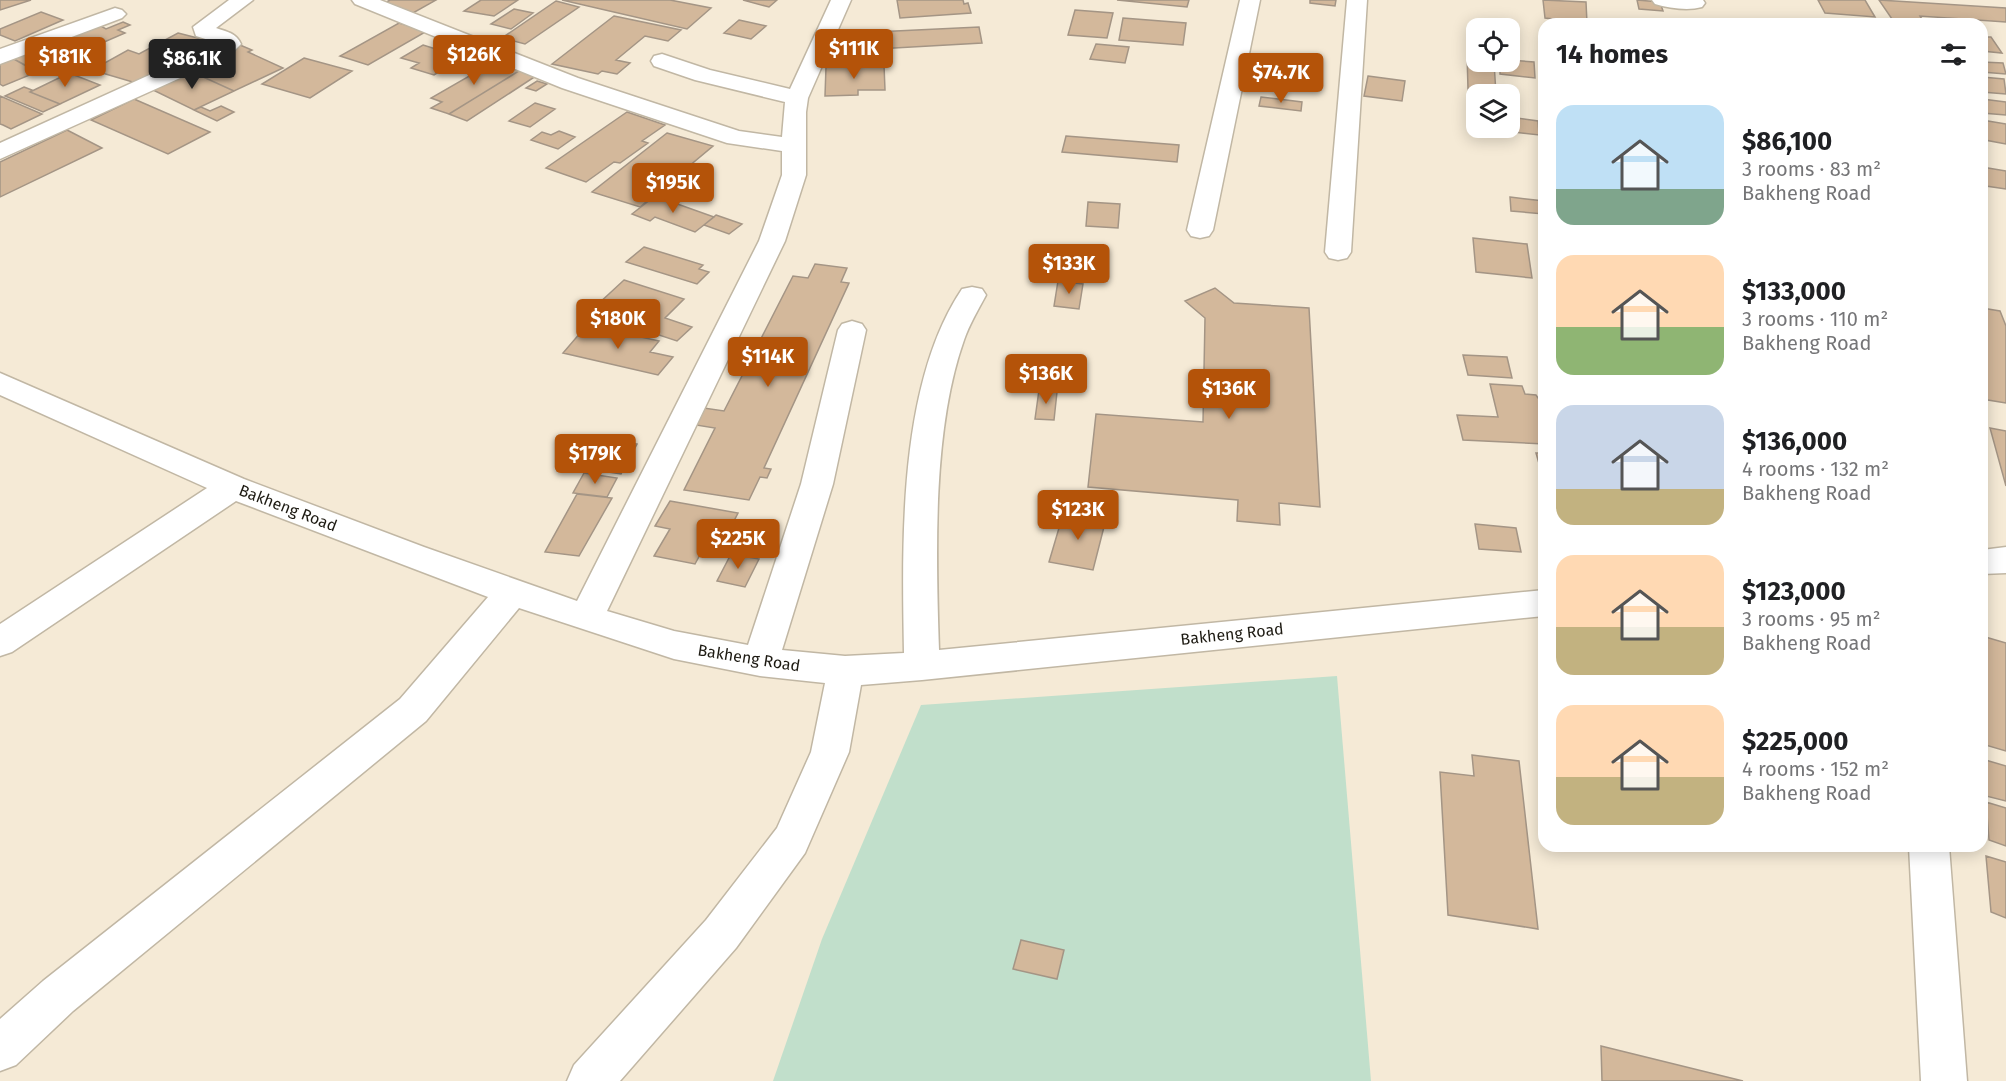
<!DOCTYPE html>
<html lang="en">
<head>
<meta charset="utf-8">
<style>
	body { margin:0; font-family:"Fira Sans",sans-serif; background:#f2f2f2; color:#202124; height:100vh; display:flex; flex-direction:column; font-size:22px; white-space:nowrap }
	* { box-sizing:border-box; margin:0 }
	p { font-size:20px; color:#757577 }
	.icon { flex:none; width:33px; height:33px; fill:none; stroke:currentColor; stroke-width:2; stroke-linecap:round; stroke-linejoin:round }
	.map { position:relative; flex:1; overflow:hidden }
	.side { position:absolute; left:1538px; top:18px; width:450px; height:834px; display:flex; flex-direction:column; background:#fff; border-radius:18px; box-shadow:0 3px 15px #0003 }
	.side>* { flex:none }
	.controls { position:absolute; left:1466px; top:18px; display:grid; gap:12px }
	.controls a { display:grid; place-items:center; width:54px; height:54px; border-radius:12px; background:#fff; box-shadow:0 3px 15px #0003; font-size:30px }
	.price { position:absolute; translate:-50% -51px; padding:0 14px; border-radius:6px; background:#b45309; color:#fff; font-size:20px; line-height:39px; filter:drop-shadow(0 2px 3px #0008) }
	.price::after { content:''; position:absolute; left:50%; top:36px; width:18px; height:14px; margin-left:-9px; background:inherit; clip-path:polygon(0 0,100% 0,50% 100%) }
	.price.active { background:#222; color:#fff }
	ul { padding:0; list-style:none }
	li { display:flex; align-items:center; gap:18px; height:150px; padding:0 18px }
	li span { display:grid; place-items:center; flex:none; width:168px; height:120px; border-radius:18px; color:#555 }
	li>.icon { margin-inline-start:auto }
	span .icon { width:72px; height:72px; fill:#fffc; stroke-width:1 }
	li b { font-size:26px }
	h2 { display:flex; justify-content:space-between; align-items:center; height:72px; padding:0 18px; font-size:26px }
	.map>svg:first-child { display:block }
	.green { fill:#c1dfcb }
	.building { fill:#d3b89b; stroke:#a49585; stroke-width:1.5 }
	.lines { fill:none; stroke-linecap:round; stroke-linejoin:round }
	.minor-casing { stroke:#c1b7a4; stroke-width:3 }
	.minor { fill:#fff; fill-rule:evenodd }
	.labels { text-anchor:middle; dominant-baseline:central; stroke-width:4.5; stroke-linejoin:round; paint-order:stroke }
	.street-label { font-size:16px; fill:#1d1a12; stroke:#fff }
</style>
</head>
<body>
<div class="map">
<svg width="2006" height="1081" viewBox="0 0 2006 1081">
	<rect width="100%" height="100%" fill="#f5ead6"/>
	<path class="green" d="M1337,676L1371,1081H773L822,939L921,705Z"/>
	<path class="building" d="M0,0H31L0,10Z
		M390,0H436L413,13L383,4Z
		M481,0H518L494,16L464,11Z
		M562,0H670L711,8L687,29Z
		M743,0H777L769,7Z
		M897,0H963L964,4L968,3L971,13L900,18Z
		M1117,0H1189L1187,7Z
		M1310,0H1336L1335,6L1310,3Z
		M1543,0L1586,2L1587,23L1545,18Z
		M1637,0L1660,2L1663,11L1639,9Z
		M1818,0H1865L1875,17L1825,13Z
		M1879,0L2006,8V22L1920,16L1923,21L1892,19Z
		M556,1L579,7L525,44L502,38Z
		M514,9L533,13L511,29L491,24Z
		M1075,10L1113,13L1107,38L1068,35Z
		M41,12L63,20L15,41L0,35V29Z
		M614,16L681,30L668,41L645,36L616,60L630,63L617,74L602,71L598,74L552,64Z
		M1123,18L1186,23L1183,45L1119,40Z
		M1592,19L1639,24H1592Z
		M1747,19L1808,24H1809H1750Z
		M739,20L766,26L751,39L724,33Z
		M123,22L130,25L118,30L125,33L86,50L64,40L99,25L106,29Z
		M399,23L427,31L368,65L340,56Z
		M979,27L982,43L877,49L875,32Z
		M178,33L221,44L136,83L92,70L128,50L139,54Z
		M1982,37H1991L2002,53L1982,51Z
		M47,44L69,56L34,70L12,58Z
		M1096,44L1129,47L1125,63L1090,59Z
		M240,45L252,50L248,52L283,68L234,91L190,71Z
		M423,45L442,51L451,45L462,48L452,54L463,57L434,75L411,68L419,63L401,58Z
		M1256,54L1300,59L1299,70L1254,65Z
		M1467,54L1476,55V62H1494L1496,94H1476V124L1469,123Z
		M12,58L37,72L3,86L0,84V62Z
		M304,58L352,71L310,98L262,84Z
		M497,60L518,66L514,69L519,71L449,114L431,108L442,102L431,98Z
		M1509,60L1534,62L1535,78L1500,74V62Z
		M1982,62L2003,63L2006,74L1982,72Z
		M884,65L885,90H858V95L825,96L826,67Z
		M522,69L539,74L467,121L449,114Z
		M190,71L234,91L194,110L151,89Z
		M69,73L100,85L60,104L30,92Z
		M1368,76L1405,81L1402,101L1364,96Z
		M1982,77L2004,79L2006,94L1982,92Z
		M537,81L547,84L536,91L526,88Z
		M24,87L32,90L30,92L60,104L43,112L5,96Z
		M0,96L42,114L11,129L3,125L0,124Z
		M1261,97L1302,102L1301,111L1259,106Z
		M134,99L210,132L168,154L91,120Z
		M1982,99L2006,102V115L1982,113Z
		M535,103L555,109L530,127L509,121Z
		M221,106L234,112L217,121L194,110L201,107L210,111Z
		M627,112L665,125L642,141L648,143L620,163L614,162L586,182L546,168Z
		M1509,117L1538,121L1539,135L1505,131V128H1509Z
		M1982,120L2006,124V144L1985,140Z
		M67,130L102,148L0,197V162Z
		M559,131L575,137L558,149L531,140L542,132L551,135Z
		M667,133L713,146L640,207L592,192Z
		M1066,136L1179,145L1177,162L1062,152Z
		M1982,167L2006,171V189L1986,186Z
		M677,185L692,190L684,197L668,192Z
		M655,196L714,217L695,232L655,217L650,221L632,214Z
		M1510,197L1544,201V214L1511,211Z
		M1088,202L1120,204L1118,228L1086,226Z
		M716,215L742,224L729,234L704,225Z
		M1473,238L1527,244L1532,278L1476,272Z
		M644,247L703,265L699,269L709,272L697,284L626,262Z
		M815,264L847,268L841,282L849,283L764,468L771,469L767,478L760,477L749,500L684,490L715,428L696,425L704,408L724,411L793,276L808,278Z
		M624,280L684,299L665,318L692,327L677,341L641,329L635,335L583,318Z
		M1058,281L1083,284L1079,309L1054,306Z
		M1215,288L1234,303L1309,308L1320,507L1279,503L1280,525L1237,521L1238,500L1088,487L1096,414L1203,422L1205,318L1185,301Z
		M1982,308L2000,311L2006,326V403L1982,399Z
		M587,325L659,341L650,352L673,357L658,375L563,353Z
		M1463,355L1507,357L1512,378L1468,375Z
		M1490,384L1522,386L1525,394L1536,395L1538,398H1544V444L1463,440L1457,415L1498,417Z
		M1039,390L1057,392L1054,420L1035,419Z
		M1990,428L2006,431V486Z
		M605,439L637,444L621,474L588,469Z
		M1536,453H1544V481Z
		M584,473L617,478L607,497L573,493Z
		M577,494L612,498L579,556L545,552Z
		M670,501L738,513L716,556L701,553L695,564L654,556L670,529L655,526Z
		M1064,511L1106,519L1093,570L1049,562Z
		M1475,524L1516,528L1521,552L1479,549Z
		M731,554L759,559L745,587L717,581Z
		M1982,636L2006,643V751L1982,744Z
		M1472,755L1519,761L1538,929L1448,915L1440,772L1474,776Z
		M1982,759L2006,766V801L1982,795Z
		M1986,802L2006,808V846L1989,840Z
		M1986,856L2006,862V918L1991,912Z
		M1021,940L1064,950L1057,979L1013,969Z
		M1601,1046L1743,1081H1602Z"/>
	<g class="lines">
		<defs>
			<path id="minor" d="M229,0H253L216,28C228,32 236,33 241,44L229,56L0,159V143L213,46L218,43L196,36L193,27Z
				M352,0H380L578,78L739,131L782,137L785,102L695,80L654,66L651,61L654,56L662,54L710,70L790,89L831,0H851L808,98L806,112V175L785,241L607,611L674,631L748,645L801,484L838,330L842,324L852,321L862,324L866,330L833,484L782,650L845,656L904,653C902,542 898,384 962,289L972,287L982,289L986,295C978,310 969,325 964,340C932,430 936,555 939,650L1544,590V616L922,680L861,685L849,752L805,853L736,948L620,1081H567L574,1065L706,920L777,828L811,752L825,683L760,676L674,659L519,608L426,721L73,1011L16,1065L0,1071V1019L43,981L400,699L488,597L236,501L12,652L0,656V624L207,488L0,395V373L244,479L424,547L577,601L759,241L782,175V151L727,143L562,88L355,4Z
				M1240,0H1260L1213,230L1209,236L1200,238L1191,236L1187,230Z
				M1347,0H1367L1351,252L1347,258L1338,260L1329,258L1325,252Z
				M1652,0H1703L1705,3L1702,7C1688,11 1669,8 1655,4Z
				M115,8L122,10L126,14L122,18L0,64V49Z
				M2006,547V573L1982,574V550Z
				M1909,846H1949L1967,1081H1921Z"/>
		</defs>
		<use href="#minor" class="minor-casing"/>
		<use href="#minor" class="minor"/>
	</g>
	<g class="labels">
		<g class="street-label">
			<text transform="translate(288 508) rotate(21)">Bakheng Road</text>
			<text transform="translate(1232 634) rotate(-6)">Bakheng Road</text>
			<text transform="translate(749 658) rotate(9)">Bakheng Road</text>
		</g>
	</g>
</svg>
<div class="controls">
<a><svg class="icon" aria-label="locate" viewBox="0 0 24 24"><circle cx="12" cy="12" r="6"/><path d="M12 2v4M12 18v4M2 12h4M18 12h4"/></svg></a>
<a><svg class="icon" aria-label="layers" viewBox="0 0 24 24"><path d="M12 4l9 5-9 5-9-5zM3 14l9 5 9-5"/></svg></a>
</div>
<b class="price" style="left:854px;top:80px">$111K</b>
<b class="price" style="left:474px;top:86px">$126K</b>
<b class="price" style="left:65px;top:88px">$181K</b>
<b class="price active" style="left:192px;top:90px">$86.1K</b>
<b class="price" style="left:1281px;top:104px">$74.7K</b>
<b class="price" style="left:673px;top:214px">$195K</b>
<b class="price" style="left:1069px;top:295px">$133K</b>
<b class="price" style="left:618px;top:350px">$180K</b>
<b class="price" style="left:768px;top:388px">$114K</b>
<b class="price" style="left:1046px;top:405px">$136K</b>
<b class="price" style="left:1229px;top:420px">$136K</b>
<b class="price" style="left:595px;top:485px">$179K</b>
<b class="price" style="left:1078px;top:541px">$123K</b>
<b class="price" style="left:738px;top:570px">$225K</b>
<section class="side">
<h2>14 homes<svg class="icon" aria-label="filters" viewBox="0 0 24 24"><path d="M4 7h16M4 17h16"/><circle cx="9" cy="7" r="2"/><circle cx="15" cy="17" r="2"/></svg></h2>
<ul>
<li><span style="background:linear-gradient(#bfe0f5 70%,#7fa58c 0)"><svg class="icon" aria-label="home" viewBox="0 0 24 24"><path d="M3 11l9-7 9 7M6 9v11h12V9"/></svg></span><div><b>$86,100</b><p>3 rooms · 83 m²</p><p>Bakheng Road</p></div></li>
<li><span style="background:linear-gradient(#ffd9b3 60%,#8fb573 0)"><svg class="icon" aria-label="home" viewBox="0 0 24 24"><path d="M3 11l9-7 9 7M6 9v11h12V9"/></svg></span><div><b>$133,000</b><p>3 rooms · 110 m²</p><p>Bakheng Road</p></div></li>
<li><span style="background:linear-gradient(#c9d6e8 70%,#c2b280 0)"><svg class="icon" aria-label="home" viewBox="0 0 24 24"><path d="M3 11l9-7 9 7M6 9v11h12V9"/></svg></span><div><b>$136,000</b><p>4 rooms · 132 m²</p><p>Bakheng Road</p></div></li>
<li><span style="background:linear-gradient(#ffd9b3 60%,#c2b280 0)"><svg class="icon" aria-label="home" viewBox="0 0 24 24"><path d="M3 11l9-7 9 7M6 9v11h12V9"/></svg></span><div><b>$123,000</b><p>3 rooms · 95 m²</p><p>Bakheng Road</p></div></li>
<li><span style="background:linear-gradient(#ffd9b3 60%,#c2b280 0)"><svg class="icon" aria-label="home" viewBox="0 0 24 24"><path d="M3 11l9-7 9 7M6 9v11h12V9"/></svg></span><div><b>$225,000</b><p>4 rooms · 152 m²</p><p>Bakheng Road</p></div></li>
</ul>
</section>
</div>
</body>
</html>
